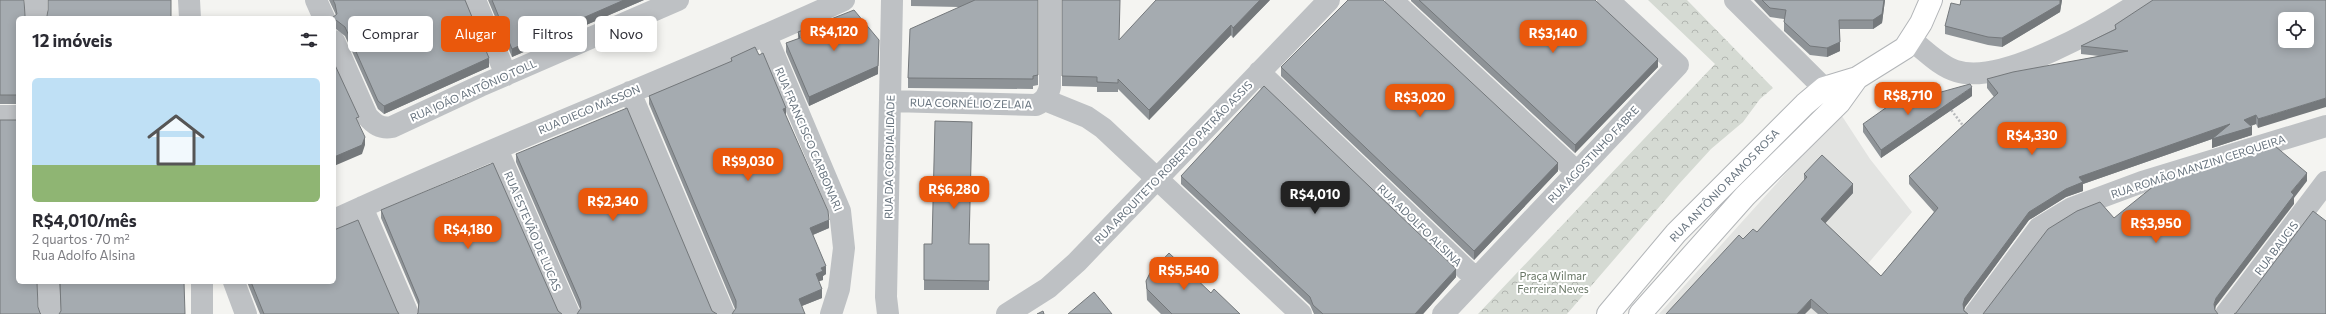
<!DOCTYPE html>
<html lang="pt">
<head>
<meta charset="utf-8">
<style>
	body { margin:0; font-family:Commissioner,sans-serif; background:#f2f2f3; color:#2b2b33; height:100vh; display:flex; flex-direction:column; font-size:15px; white-space:nowrap }
	* { box-sizing:border-box; margin:0 }
	p { font-size:13px; color:#7c7c81 }
	.icon { flex:none; width:22px; height:22px; fill:none; stroke:currentColor; stroke-width:2; stroke-linecap:round; stroke-linejoin:round }
	.map { position:relative; flex:1; overflow:hidden }
	.panel { position:absolute; left:16px; top:16px; width:320px; height:268px; display:flex; flex-direction:column; background:#fff; border-radius:6px; box-shadow:0 2px 10px #0003 }
	.panel>* { flex:none }
	.guide { position:absolute; left:348px; top:16px; width:380px; height:36px; display:flex; gap:8px }
	.fabs { position:absolute; left:2278px; top:12px; display:grid; gap:8px }
	.fabs a { display:grid; place-items:center; width:36px; height:36px; border-radius:6px; background:#fff; box-shadow:0 2px 10px #0003; font-size:20px }
	.price { position:absolute; translate:-50% -34px; padding:0 9px; border-radius:8px; background:#ea580c; color:#fff; font-size:13px; line-height:26px; filter:drop-shadow(0 1px 2px #0008) }
	.price::after { content:''; position:absolute; left:50%; top:24px; width:12px; height:9px; margin-left:-6px; background:inherit; clip-path:polygon(0 0,100% 0,50% 100%) }
	.price.selected { background:#222; color:#fff }
	ul { padding:0; list-style:none }
	li { display:grid; align-content:center; gap:8px; height:212px; padding:0 16px }
	li+li { border-top:1px solid #e1e1e2 }
	li span { display:grid; place-items:center; height:124px; border-radius:6px; color:#555 }
	li>.icon { margin-inline-start:auto }
	span .icon { width:72px; height:72px; fill:#fffc; stroke-width:1 }
	li b { font-size:17px }
	h2 { display:flex; justify-content:space-between; align-items:center; height:48px; padding:0 16px; font-size:17px }
	.pill { padding:0 14px; border-radius:6px; background:#fff; box-shadow:0 2px 10px #0003; font-size:14px; line-height:36px }
	.pill.selected { background:#ea580c; color:#fff }
	.map>svg:first-child { display:block }
	.built { fill:#e2e3e1 }
	.park { fill:url(#park-crowns) }
	.lines { fill:none; stroke-linecap:round; stroke-linejoin:round }
	.major-casing { stroke:#b2b5b8; stroke-width:24 }
	.path { stroke:#b8babc; stroke-width:2.5; stroke-dasharray:2 2; stroke-linecap:butt }
	.minor { stroke:#bec1c4; stroke-width:22 }
	.major { stroke:#fff; stroke-width:22 }
	.wall { fill:#8e9397 }
	.shaded-wall { fill:#74787b }
	.building { fill:#a5abb0; stroke:#74787b; fill-rule:evenodd }
	.labels { text-anchor:middle; dominant-baseline:central; stroke-width:4; stroke-linejoin:round; paint-order:stroke }
	.street-label { font-size:11px; fill:#67737e; stroke:#fff }
	.park-label { font-size:11px; fill:#687665; stroke:#fff }
</style>
</head>
<body>
<div class="map">
<svg width="2326" height="314" viewBox="0 0 2326 314">
	<defs>
		<pattern id="park-crowns" width="20" height="18" patternUnits="userSpaceOnUse"><rect width="20" height="18" fill="#d5dad3"/><path d="M2 6a3 3 0 1 1 6 0M12 15a3 3 0 1 1 6 0" fill="none" stroke="#b1b5b0"/></pattern>
	</defs>
	<rect width="100%" height="100%" fill="#f4f4f1"/>
	<path class="built" d="M1840,113L1870,159L1912,212L1825,314H1659Z"/>
	<path class="park" d="M1648,0H1687L1773,88L1760,99L1743,122L1711,149L1679,184L1567,314H1478L1715,64Z"/>
	<g class="lines">
		<defs>
			<path id="major" d="M1608,314L1676,233L1805,104L1824,88L1857,78L1905,48L1921,23L1931,0
				M1640,314L1745,196L1839,103L1857,78"/>
		</defs>
		<use href="#major" class="major-casing"/>
		<path class="path" d="M1949,107L1964,127"/>
		<path class="minor" d="M36,0V18
			M189,0L190,18
			M316,0L324,18
			M475,0L506,75
			M1396,0V4L1576,171
			M1735,0L1837,101
			M766,36L840,211L844,248L839,289L831,314
			M1911,40C1925,50 1939,66 1956,71C2002,86 2104,26 2143,0
			M334,41L367,116C374,124 380,129 392,127L480,86L678,0
			M1259,72L1476,279
			M630,92L724,314
			M1045,100L1087,117L1103,128L1301,314
			M891,101L1036,105C1045,101 1048,95 1050,87V0
			M0,116H18
			M497,149L569,314
			M362,207L408,314
			M334,220C502,142 676,77 844,0
			M48,282L50,314
			M202,282V314
			M234,282L246,314
			M888,314L886,297L892,0
			M1007,314L1048,288L1077,262L1329,0
			M1443,314L1678,65L1608,0
			M1975,314L2039,228L2072,208L2142,182L2326,126
			M2226,314L2326,182"/>
		<use href="#major" class="major"/>
	</g>
	<path class="wall" d="M0,0L18,18V104H0Z
		M329,0H465L489,67L384,114L378,109L345,36L336,29H334V18L336,15Z
		M488,0H644L512,57Z
		M911,0H1038V85L1033,86V89L908,88V78L959,7L911,6Z
		M1062,0L1119,40L1270,0L1233,38L1231,35L1149,120L1118,89V92H1097V87L1062,86Z
		M1411,0H1595L1658,67L1575,153L1411,1Z
		M1754,0H1885L1882,23L1873,29H1840V51L1827,57L1810,55L1784,31V19L1770,17Z
		M1961,0H2062L2060,12L2002,47L1988,45L1945,34V26L1960,5Z
		M2326,0L2258,128L2256,124L2251,126L2252,135L2212,148V139L2083,184V191L2066,197L2029,220L1965,307L1964,310L1968,314H1818L1811,308L1743,239L1757,232L1804,181V174L1853,193L1825,223L1881,276L1934,212L1909,184V176L1994,97L1987,88V79L2099,56L2081,54V46L2115,29V25Z
		M798,32L878,74L809,106L786,52V43L798,39Z
		M731,58L786,116L829,228L813,235L826,274L823,276V280L819,281L822,298L802,306L735,309L649,104V96L731,62Z
		M1281,67L1558,171L1474,260L1281,76Z
		M1972,96L1881,158L1863,132V124Z
		M516,154L712,311L580,309L516,162Z
		M1181,176L1456,277L1423,314H1314L1310,305L1181,184Z
		M381,210L558,311L418,313L419,307L381,218Z
		M924,244H989V290H924Z
		M1146,281L1211,293L1240,314H1161L1147,300Z
		M59,282H184L61,312Z
		M247,282H334L397,311L399,314H260Z"/>
	<path class="shaded-wall" d="M624,0H644L512,57V49Z
		M1260,0H1270L1233,38V28Z
		M1884,0H1885L1882,23L1873,29V20Z
		M2060,0H2062L2060,12L2002,47V38Z
		M1231,25V35L1149,120V110Z
		M879,40L878,74L809,106V97Z
		M1840,42V51L1827,57V48Z
		M489,58V67L384,114V106Z
		M1658,59V67L1575,153V145Z
		M1972,87V96L1881,158V150Z
		M2326,98V107L2258,128V119Z
		M786,108V116L783,109Z
		M2256,115V124L2244,128V120Z
		M2230,124L2252,127V135L2212,148V139L2083,184V191L2066,197L2029,220L1965,307L1963,313V304L1965,298L2029,212L2079,177Z
		M365,137V145L362,154L334,166V157Z
		M1558,163V171L1474,260V251Z
		M2307,173V181L2294,198V204L2216,306L2214,313V304L2216,298L2291,192Z
		M1853,184V193L1821,228V219Z
		M829,220V228L810,236V228Z
		M826,266V274L823,276V280L816,282V274L821,268Z
		M1456,269V277L1423,314H1415Z
		M822,289V298L799,307V299Z
		M1811,299V308L1805,314H1797Z"/>
	<path class="building" d="M0,0H24L25,16L27,18H18V95H0Z
		M48,0H171V18H45L47,16L48,10Z
		M333,0H465L489,58L384,106L378,101L345,27L336,20H334V18H332L337,14L335,4Z
		M492,0H624L512,49Z
		M975,0H1038V75L1033,76V79L908,78L910,29Z
		M1062,0H1120L1119,40L1156,0H1260L1233,28L1231,25L1149,110L1118,79V83L1097,82V77L1062,76Z
		M1348,0H1383L1558,163L1474,251L1281,67Z
		M1419,0H1595L1658,59L1575,145Z
		M1762,0H1884L1882,14L1873,20H1839L1840,42L1827,48L1810,46L1784,22L1786,10L1770,8Z
		M1961,0H2060V4L2002,38L1988,37L1945,26L1951,3L1960,5Z
		M2153,0H2326V98L2258,119L2256,115L2244,120L2252,127L2212,139L2230,124L2079,177L2083,182L2066,189L2029,212L1965,298L1963,304L1964,311L1968,314H1828L1811,299L1797,314H1666L1739,235L1743,239L1753,229L1757,232L1807,177L1804,174L1822,155L1853,184L1821,219L1881,276L1938,208L1909,176L1998,93L1987,79L2013,72L2128,51L2081,46L2116,29L2115,25ZM2285,19H2307V41H2285Z
		M854,10L879,40L878,66L809,97L786,43L800,38L798,32Z
		M755,47L759,55L763,53L786,108L783,109L828,211L829,220L810,228L826,266L821,268L823,271L816,274L822,289L799,299L805,314H732L736,308V301L649,96L732,61L731,58Z
		M334,63L359,117L356,118L365,137L362,145L334,157Z
		M1970,84L1972,87L1881,150L1863,124L1887,107Z
		M1264,86L1456,269L1415,314H1323L1313,305L1310,297L1181,176Z
		M627,108L712,311L717,314H577L581,308L580,301L516,154Z
		M0,120H18V282H37L38,307L40,313L41,314H0Z
		M935,121L972,122L969,244H989V281L924,280V244H932Z
		M2275,146L2307,173L2291,192L2294,195L2216,298L2214,304L2215,310L2218,314H1983L2048,229L2077,211L2100,202L2114,218L2160,181Z
		M493,163L558,311L562,314H417L418,313L419,301L381,210Z
		M2313,211L2326,221V314H2234L2236,313Z
		M358,220L397,311L399,314H264L251,282H334V230Z
		M1169,253L1211,293L1214,289L1240,314H1172L1147,289L1146,281L1150,273Z
		M60,282H184L185,314H59L61,311Z
		M1094,292L1112,314H1068Z
		M1043,311L1044,314H1037Z"/>
	<g class="labels">
		<g class="street-label">
			<text transform="translate(473 90) rotate(-24)">RUA JOÃO ANTÔNIO TOLL</text>
			<text transform="translate(971 103) rotate(1)">RUA CORNÉLIO ZELAIA</text>
			<text transform="translate(589 109) rotate(-23)">RUA DIEGO MASSON</text>
			<text transform="translate(809 139) rotate(67)">RUA FRANCISCO CARBONARI</text>
			<text transform="translate(1593 154) rotate(-47)">RUA AGOSTINHO FABRE</text>
			<text transform="translate(889 157) rotate(-89)">RUA DA CORDIALIDADE</text>
			<text transform="translate(1173 162) rotate(-46)">RUA ARQUITETO ROBERTO PATRÃO ASSIS</text>
			<text transform="translate(2198 166) rotate(-18)">RUA ROMÃO MANZINI CERQUEIRA</text>
			<text transform="translate(1724 185) rotate(-46)">RUA ANTÔNIO RAMOS ROSA</text>
			<text transform="translate(1420 225) rotate(44)">RUA ADOLFO ALSINA</text>
			<text transform="translate(533 231) rotate(67)">RUA ESTEVÃO DE LUCAS</text>
			<text transform="translate(2276 248) rotate(-53)">RUA BAUCIS</text>
		</g>
		<g class="park-label">
			<text x="1553" y="275">Praça Wilmar<tspan x="1553" dy="13">Ferreira Neves</tspan></text>
		</g>
	</g>
</svg>
<div class="fabs">
<a><svg class="icon" aria-label="locate" viewBox="0 0 24 24"><circle cx="12" cy="12" r="6"/><path d="M12 2v4M12 18v4M2 12h4M18 12h4"/></svg></a>
</div>
<b class="price" style="left:834px;top:52px">R$4,120</b>
<b class="price" style="left:1553px;top:54px">R$3,140</b>
<b class="price" style="left:1908px;top:116px">R$8,710</b>
<b class="price" style="left:1420px;top:118px">R$3,020</b>
<b class="price" style="left:2032px;top:156px">R$4,330</b>
<b class="price" style="left:748px;top:182px">R$9,030</b>
<b class="price" style="left:954px;top:210px">R$6,280</b>
<b class="price selected" style="left:1315px;top:215px">R$4,010</b>
<b class="price" style="left:613px;top:222px">R$2,340</b>
<b class="price" style="left:2156px;top:244px">R$3,950</b>
<b class="price" style="left:468px;top:250px">R$4,180</b>
<b class="price" style="left:1184px;top:291px">R$5,540</b>
<div class="guide">
<a class="pill">Comprar</a>
<a class="pill selected">Alugar</a>
<a class="pill">Filtros</a>
<a class="pill">Novo</a>
</div>
<section class="panel">
<h2>12 imóveis<svg class="icon" aria-label="filters" viewBox="0 0 24 24"><path d="M4 7h16M4 17h16"/><circle cx="9" cy="7" r="2"/><circle cx="15" cy="17" r="2"/></svg></h2>
<ul>
<li><span style="background:linear-gradient(#bfe0f5 70%,#8fb573 0)"><svg class="icon" aria-label="home" viewBox="0 0 24 24"><path d="M3 11l9-7 9 7M6 9v11h12V9"/></svg></span><div><b>R$4,010/mês</b><p>2 quartos · 70 m²</p><p>Rua Adolfo Alsina</p></div></li>
</ul>
</section>
</div>
</body>
</html>
